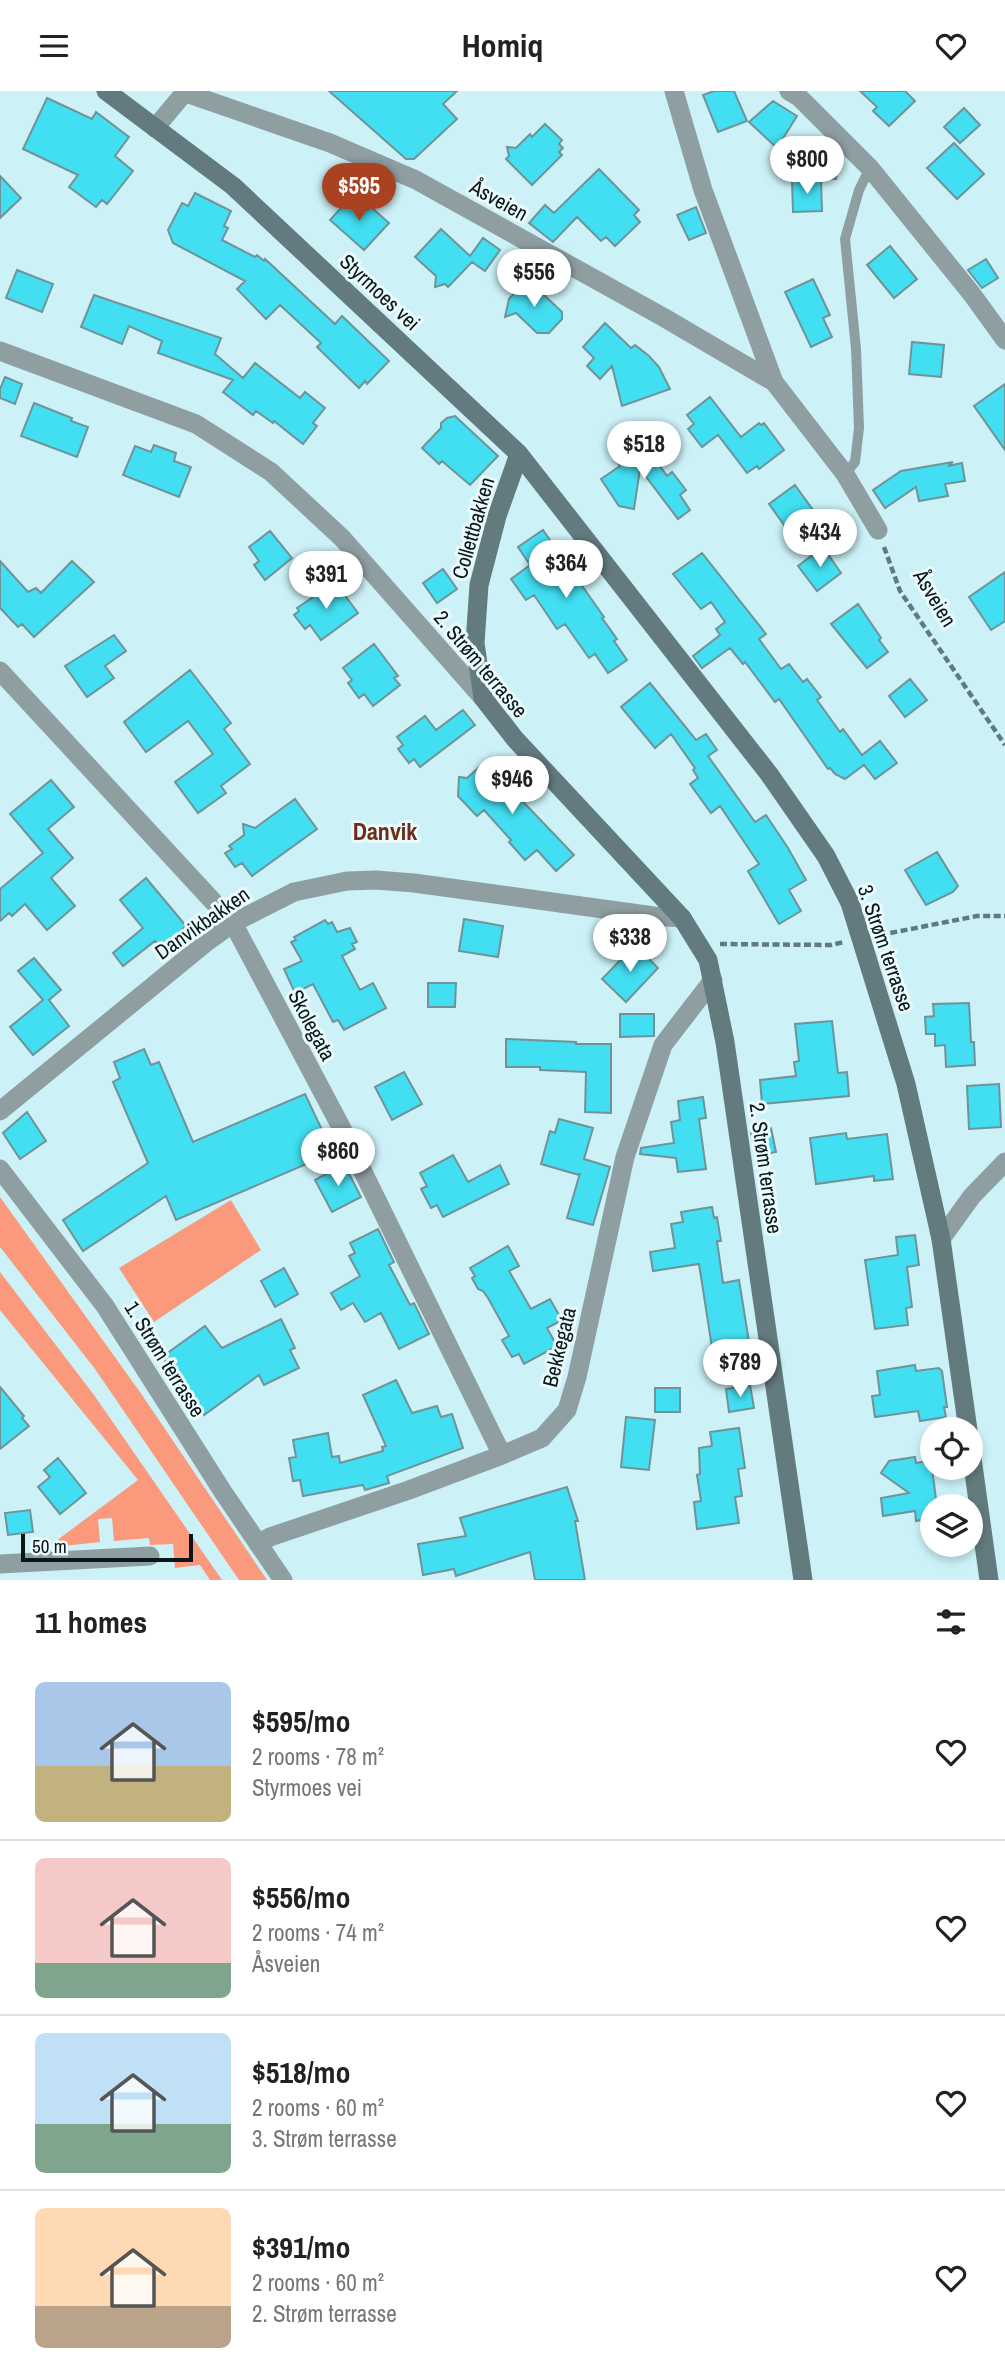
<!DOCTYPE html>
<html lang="en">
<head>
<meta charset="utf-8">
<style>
	body { margin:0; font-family:"Archivo Narrow",sans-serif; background:#f6f6f6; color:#222; height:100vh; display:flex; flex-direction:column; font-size:26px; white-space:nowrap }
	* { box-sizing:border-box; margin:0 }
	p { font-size:23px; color:#767676 }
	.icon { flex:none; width:38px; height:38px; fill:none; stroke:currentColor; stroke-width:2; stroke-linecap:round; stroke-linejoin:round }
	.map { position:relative; height:1489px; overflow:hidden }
	.sheet { display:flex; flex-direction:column; background:#fff; flex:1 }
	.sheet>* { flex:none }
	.buttons { position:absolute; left:920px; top:1326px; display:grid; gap:14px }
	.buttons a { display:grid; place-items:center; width:63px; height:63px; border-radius:50%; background:#fff; box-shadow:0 4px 10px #0003; font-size:35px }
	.scale { position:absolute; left:21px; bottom:18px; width:172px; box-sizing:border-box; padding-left:7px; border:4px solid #091719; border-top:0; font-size:19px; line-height:24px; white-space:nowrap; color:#091719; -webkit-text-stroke:5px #ebfbfd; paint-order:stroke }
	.price { position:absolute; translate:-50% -60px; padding:0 16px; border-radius:24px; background:#fff; color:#222; font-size:23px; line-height:46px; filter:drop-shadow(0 2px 4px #0008) }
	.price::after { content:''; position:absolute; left:50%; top:42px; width:21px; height:16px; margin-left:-10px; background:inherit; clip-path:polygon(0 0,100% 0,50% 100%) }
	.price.current { background:#aa4221; color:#fff }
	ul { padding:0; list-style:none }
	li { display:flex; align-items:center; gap:21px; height:175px; padding:0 35px }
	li+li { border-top:2px solid #e0e0e0 }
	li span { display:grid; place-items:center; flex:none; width:196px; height:140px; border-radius:10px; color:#555 }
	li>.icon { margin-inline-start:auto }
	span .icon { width:84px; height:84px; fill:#fffc; stroke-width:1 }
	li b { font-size:30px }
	h2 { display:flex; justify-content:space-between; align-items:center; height:84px; padding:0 35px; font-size:30px }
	header { display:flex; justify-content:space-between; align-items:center; height:91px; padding:0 35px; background:#fff; font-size:32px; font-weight:800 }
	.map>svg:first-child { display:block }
	.green { fill:#fb997c }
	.building { fill:#42def1; stroke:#6f9398; stroke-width:2 }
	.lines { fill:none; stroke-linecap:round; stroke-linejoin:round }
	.path { stroke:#617a7e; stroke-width:4.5; stroke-dasharray:7 3.5; stroke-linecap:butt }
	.service { stroke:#8f9fa1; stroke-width:10 }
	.minor { stroke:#8f9fa1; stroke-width:19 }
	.secondary { stroke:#637a7e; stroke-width:19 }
	.labels { text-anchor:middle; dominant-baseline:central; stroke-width:6; stroke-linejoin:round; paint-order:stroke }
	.street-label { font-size:21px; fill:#091719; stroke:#ebfbfd }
	.quarter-label { font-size:24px; font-weight:bold; fill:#6f2d18; stroke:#ebfbfd }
</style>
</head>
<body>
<header><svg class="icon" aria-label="menu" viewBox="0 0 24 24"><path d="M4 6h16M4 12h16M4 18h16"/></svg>Homiq<svg class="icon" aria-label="heart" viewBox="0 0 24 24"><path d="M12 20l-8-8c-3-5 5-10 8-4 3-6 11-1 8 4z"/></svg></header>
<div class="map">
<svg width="1005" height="1489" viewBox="0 0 1005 1489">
	<rect width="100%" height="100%" fill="#ccf2f8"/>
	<path class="green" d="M0,1106L140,1301L267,1489H239L95,1278L0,1156Z
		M231,1109L261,1159L154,1231L119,1177Z
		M0,1181L94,1304L222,1489H210L200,1474L175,1477L173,1453L150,1454L149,1447L114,1450L112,1427L98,1428L100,1451L63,1455L58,1449L60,1447L138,1389L0,1219Z"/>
	<path class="building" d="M329,0H457L443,13L457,28L414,68H406Z
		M714,0H734L747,30L718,41L703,4Z
		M860,0H905L915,10L889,35L873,20L877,16Z
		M47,7L92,28L96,21L129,46L115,65L133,80L107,113L102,109L96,116L69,96L78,84L23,58Z
		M773,10L797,25L777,57L749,31Z
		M964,17L980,34L960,52L944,36Z
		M545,33L562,49L559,53L563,57L559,61L562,64L532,94L506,68L509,65L507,56L516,57L530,43L532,46Z
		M954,52L984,83L957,108L927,77Z
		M824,54L838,70L836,88L816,87L804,67Z
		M599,78L639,119L634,124L640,131L615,155L606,146L601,150L577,126L553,151L529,132L545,114L554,122Z
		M0,85L21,107L0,127Z
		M821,89L822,120L793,121L792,90Z
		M195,102L231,120L224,135L228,137L222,149L255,166L257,164L264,170L265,168L335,233L342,225L389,270L367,293L365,290L359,297L317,256L321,252L280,214L266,228L237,198L245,190L173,152L168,139L182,112L188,115Z
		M351,106L367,119L371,116L389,132L364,159L330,129Z
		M696,116L706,142L689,149L677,124Z
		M441,138L470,165L483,147L500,159L485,180L472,171L448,196L445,193L435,196L436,185L415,166Z
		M890,155L917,188L894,207L867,174Z
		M986,168L998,187L982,197L968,179Z
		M17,179L53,193L42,221L6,207Z
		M527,188L562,221V228L549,242H537L516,222L505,226L509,208Z
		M813,188L830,224L823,227L832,246L811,256L785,201Z
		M94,204L221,247L215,263L243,287L255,272L300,307L305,301L325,317L313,332L317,335L303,353L274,330L273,332L256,320L253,324L223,301L233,289L158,262L162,250L129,235L122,253L81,236Z
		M605,232L631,257L635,254L649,265L659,276L670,298L622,315L612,275L600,288L587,275L594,267L583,256Z
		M912,251L944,254L941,286L909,283Z
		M5,286L22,293L15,313L0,307V298Z
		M1005,293V359L974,315Z
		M710,306L741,346L759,332L761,334L764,332L784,359L759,378L757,375L747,382L718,344L702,356L688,338L694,333L687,324Z
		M34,312L72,327L71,330L88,336L77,366L21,345Z
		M455,325L498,365L470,394L442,370L439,373L422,357L441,337V332L447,327Z
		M645,349L644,352L667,385L672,381L686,399L680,404L690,419L678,428L640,378L634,418L619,415L601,388L620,375L616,369Z
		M154,354L176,362L174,370L191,376L179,406L123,384L135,355L151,361Z
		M953,371L948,375L962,372L965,390L945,393L948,405L919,410L916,396L885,417L873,399L901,380Z
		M795,394L813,419L787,438L769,413Z
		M543,439L604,526L602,527L617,548L614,550L627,569L608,582L595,563L589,567L565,533L557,538L534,504L526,509L511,488L530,474L518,456Z
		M270,440L292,467L265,489L254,474L259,470L249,456Z
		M823,456L841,482L817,500L798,475Z
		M702,462L766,543L759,548L781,578L789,573L803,591L807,588L821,606L817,609L840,641L843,638L862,664L880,650L897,672L875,688L864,674L845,688L835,683L830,677L828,678L779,608L775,611L745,571L743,573L730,557L702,577L693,565L720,544L716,538L725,531L711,511L701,518L673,483Z
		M0,470L28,501L36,497L41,502L72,470L94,491L34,546L22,533L18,536L0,517Z
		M443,478L457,498L437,512L423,492Z
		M1005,481V530L991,539L969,506Z
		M335,491L358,522L321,549L310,534L305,538L294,524L299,520L297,517Z
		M858,513L881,547L879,549L888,561L867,577L831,533Z
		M114,544L126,560L105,575L114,587L87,606L65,575Z
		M374,553L398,585L394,587L400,594L373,615L364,603L359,607L348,592L352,589L343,577Z
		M190,579L231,632L224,638L250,673L221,695L226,702L198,722L175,691L213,663L188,630L146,661L124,631Z
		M910,588L927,609L905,626L889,605Z
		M650,592L696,649L706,643L717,659L708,665L755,731L766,724L788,757L806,789L789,799L801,820L779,833L748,780L759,773L720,715L711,722L690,693L698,687L693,679L695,677L671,643L655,657L621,616Z
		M463,619L475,634L420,676L414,668L409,672L398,658L403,654L397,646L425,625L436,639Z
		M485,671L574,764L556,780L537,759L525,769L509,751L511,749L484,719L477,725L458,705L459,686L467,687Z
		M51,689L74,716L48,738L73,767L51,787L75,815L47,839L25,813L12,825L9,822L0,830V798L43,762L10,723Z
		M295,708L317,738L252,785L242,772L235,776L225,762L232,758L229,755L244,744L243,733L255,737Z
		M937,761L958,795L953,801L926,814L905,779Z
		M146,787L186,835L161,857L155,850L123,875L113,862L143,837L120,809Z
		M464,828L503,835L498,866L459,860Z
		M325,829L328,833L332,831L337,841L350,837L357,851L352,853L355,858L342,865L360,899L373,892L386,917L344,939L338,929L333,931L313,893L295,902L284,878L302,870L291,851L296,849L294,846Z
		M638,857L658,877L626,911L602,888L630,859L633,862Z
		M34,867L61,899L49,909L69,935L33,964L10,936L43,909L18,880Z
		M428,892H456L455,916H428Z
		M969,912L971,951H974L975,974L946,976L945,954L935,955V943H926L925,926L934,925L933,913Z
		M620,923H654V945L620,946Z
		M832,930L838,982L847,981L849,1005L762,1013L760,989L796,985L794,971L799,970L795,933Z
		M506,948L576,951V953H611V1022L585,1021L586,981L540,979V976H506Z
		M144,958L151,974L159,971L193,1051L305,1003L323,1041L311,1071L176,1129L166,1105L83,1160L63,1129L148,1072L113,991L120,987L114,971Z
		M404,981L422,1013L392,1029L375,996Z
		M999,993L1001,1036L969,1038L967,995Z
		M703,1006L706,1027L699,1028L706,1078L678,1081L676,1067L640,1063L641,1057L674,1052L671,1031L680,1029L678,1010Z
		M27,1021L46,1050L20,1068L3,1042Z
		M559,1028L593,1037L584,1068L610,1076L593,1134L567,1127L580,1082L579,1084L541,1073L550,1040L555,1042Z
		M771,1037L776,1061L756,1065L751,1042Z
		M846,1042L847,1048L887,1043L893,1088L874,1090V1085L816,1093L810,1047Z
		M453,1064L468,1091L500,1074L509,1093L443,1126L437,1114L431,1117L421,1098L427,1095L420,1082Z
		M344,1073L361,1106L332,1121L315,1089Z
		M712,1116L714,1127L717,1126L721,1150H717L723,1192L739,1189L750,1257L713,1263L699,1173L653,1180L650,1161L675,1157L671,1133L683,1131L681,1121Z
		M378,1138L394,1171L389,1174L410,1214L414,1212L429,1243L399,1258L381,1222L365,1231L353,1212L341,1219L331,1202L360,1185L349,1165L355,1162L350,1152Z
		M915,1144L919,1174L907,1176L912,1216L906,1217L908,1234L875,1238L865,1169L898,1164L896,1146Z
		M508,1155L519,1175L509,1180L531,1218L550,1208L562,1229L547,1237L557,1255L524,1273L519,1263L512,1266L502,1249L509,1245L488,1207L483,1200L478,1198L472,1187L475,1185L470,1177Z
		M284,1177L298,1203L275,1216L261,1190Z
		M281,1228L295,1257L290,1259L299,1277L264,1294L259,1284L204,1324L162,1266L205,1235L222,1257Z
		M915,1274L916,1280L939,1277L942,1280L947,1316H944L946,1326L920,1330L918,1320L875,1326L872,1305L880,1304L877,1280Z
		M396,1289L412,1322L437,1315L441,1326L452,1323L463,1357L387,1385L389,1392L365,1399L363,1394L303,1405L300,1389L293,1390L289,1367L296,1366L293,1349L328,1342L332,1366L339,1365L340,1372L383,1360L382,1356L386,1355L363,1304Z
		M750,1294L754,1317L729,1321L726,1298Z
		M0,1296L24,1325L22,1327L29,1335L0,1358Z
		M655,1297H680V1321H655Z
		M626,1326L655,1329L649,1379L621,1376Z
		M739,1337L745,1377L738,1378L742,1405L735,1406L739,1432L697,1438L694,1411L701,1410L697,1384L700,1383L699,1357L712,1355L710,1341Z
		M915,1366L916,1372L931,1369L937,1416H933V1427L916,1430L915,1420L883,1425L881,1407L909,1402L881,1382L889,1370Z
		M58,1367L86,1402L60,1423L38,1396L50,1386L44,1379Z
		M567,1396L578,1430H575L585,1489H535L530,1461L456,1485L454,1478L423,1484L418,1453L466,1445L460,1427Z
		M30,1419L33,1441L8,1444L5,1422Z"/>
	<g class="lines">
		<path class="path" d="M884,456L900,500L1005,654
			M880,844L977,825H1005
			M720,853L831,854L844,851"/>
		<path class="service" d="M845,383L855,371L859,337L856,258L845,148L859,99L870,77"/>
		<path class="minor" d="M674,0L703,99L774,291
			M789,0L799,6L870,77L971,202L1005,249
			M186,2L330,52L416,89L663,226L774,291L845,383L878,439
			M155,37L186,0
			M0,260L196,333L271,381L342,447L483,607
			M0,580L233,832L340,1034L502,1364
			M0,1020L208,850L233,832L294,801L347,790L376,789L414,792L654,825L682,827
			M0,1078L105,1215L223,1401L283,1489
			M941,1148L972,1105L1005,1071
			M258,1453L270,1446L409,1399L502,1364L542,1347L567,1319L577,1286L625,1066L663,954L713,889
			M0,1473L150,1465"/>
		<path class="secondary" d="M106,0L233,95L519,363L769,683L826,765L850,812L906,993L941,1148L968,1339
			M519,363L497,425L479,494L475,552L483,607L515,648L682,827L708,869L725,951L803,1489
			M971,1360L989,1489"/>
	</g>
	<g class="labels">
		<g class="street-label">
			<text transform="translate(499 109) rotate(29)">Åsveien</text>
			<text transform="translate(380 201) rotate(43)">Styrmoes vei</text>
			<text transform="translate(473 437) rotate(-74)">Collettbakken</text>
			<text transform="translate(935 507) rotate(59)">Åsveien</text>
			<text transform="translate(481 573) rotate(50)">2. Strøm terrasse</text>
			<text transform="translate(202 832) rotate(-35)">Danvikbakken</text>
			<text transform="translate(886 857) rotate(71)">3. Strøm terrasse</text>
			<text transform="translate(312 934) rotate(62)">Skolegata</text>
			<text transform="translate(766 1077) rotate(82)">2. Strøm terrasse</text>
			<text transform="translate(559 1256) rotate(-76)">Bekkegata</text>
			<text transform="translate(165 1268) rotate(58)">1. Strøm terrasse</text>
		</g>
		<g class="quarter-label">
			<text x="385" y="740">Danvik</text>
		</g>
	</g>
</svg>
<div class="buttons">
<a><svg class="icon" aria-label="locate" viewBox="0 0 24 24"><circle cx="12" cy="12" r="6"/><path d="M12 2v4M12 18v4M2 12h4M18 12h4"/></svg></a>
<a><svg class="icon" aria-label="layers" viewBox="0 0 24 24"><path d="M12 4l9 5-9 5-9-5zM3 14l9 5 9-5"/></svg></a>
</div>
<div class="scale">50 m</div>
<b class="price" style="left:807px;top:105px">$800</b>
<b class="price current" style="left:359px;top:132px">$595</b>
<b class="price" style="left:534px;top:218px">$556</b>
<b class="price" style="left:644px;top:390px">$518</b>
<b class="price" style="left:820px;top:478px">$434</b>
<b class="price" style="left:566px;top:509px">$364</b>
<b class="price" style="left:326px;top:520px">$391</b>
<b class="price" style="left:512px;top:725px">$946</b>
<b class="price" style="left:630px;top:883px">$338</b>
<b class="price" style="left:338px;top:1097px">$860</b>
<b class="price" style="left:740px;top:1308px">$789</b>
</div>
<section class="sheet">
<h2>11 homes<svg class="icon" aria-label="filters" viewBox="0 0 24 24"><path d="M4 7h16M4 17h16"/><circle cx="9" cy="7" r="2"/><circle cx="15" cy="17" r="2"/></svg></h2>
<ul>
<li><span style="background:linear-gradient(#a9c7e8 60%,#c2b280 0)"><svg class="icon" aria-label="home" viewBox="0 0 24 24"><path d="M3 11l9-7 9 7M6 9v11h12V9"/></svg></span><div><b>$595/mo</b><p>2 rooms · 78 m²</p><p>Styrmoes vei</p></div><svg class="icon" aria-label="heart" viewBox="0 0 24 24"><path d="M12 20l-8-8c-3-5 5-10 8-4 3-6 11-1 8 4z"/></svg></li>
<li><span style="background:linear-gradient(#f6c9c9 75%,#7fa58c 0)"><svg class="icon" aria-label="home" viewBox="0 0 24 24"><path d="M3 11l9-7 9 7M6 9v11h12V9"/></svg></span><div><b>$556/mo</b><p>2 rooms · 74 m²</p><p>Åsveien</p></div><svg class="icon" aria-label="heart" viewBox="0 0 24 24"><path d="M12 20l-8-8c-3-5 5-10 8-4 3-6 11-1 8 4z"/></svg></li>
<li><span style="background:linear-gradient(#bfe0f5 65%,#7fa58c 0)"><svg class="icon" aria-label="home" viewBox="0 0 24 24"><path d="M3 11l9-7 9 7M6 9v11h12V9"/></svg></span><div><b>$518/mo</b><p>2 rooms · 60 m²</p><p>3. Strøm terrasse</p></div><svg class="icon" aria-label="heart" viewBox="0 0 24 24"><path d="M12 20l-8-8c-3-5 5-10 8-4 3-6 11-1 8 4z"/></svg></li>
<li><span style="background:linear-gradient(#ffd9b3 70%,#b9a48a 0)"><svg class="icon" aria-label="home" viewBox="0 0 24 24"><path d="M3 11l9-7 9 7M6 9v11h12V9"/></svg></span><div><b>$391/mo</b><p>2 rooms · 60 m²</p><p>2. Strøm terrasse</p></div><svg class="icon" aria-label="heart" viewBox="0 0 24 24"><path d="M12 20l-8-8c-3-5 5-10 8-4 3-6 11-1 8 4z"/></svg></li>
</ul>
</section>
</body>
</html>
